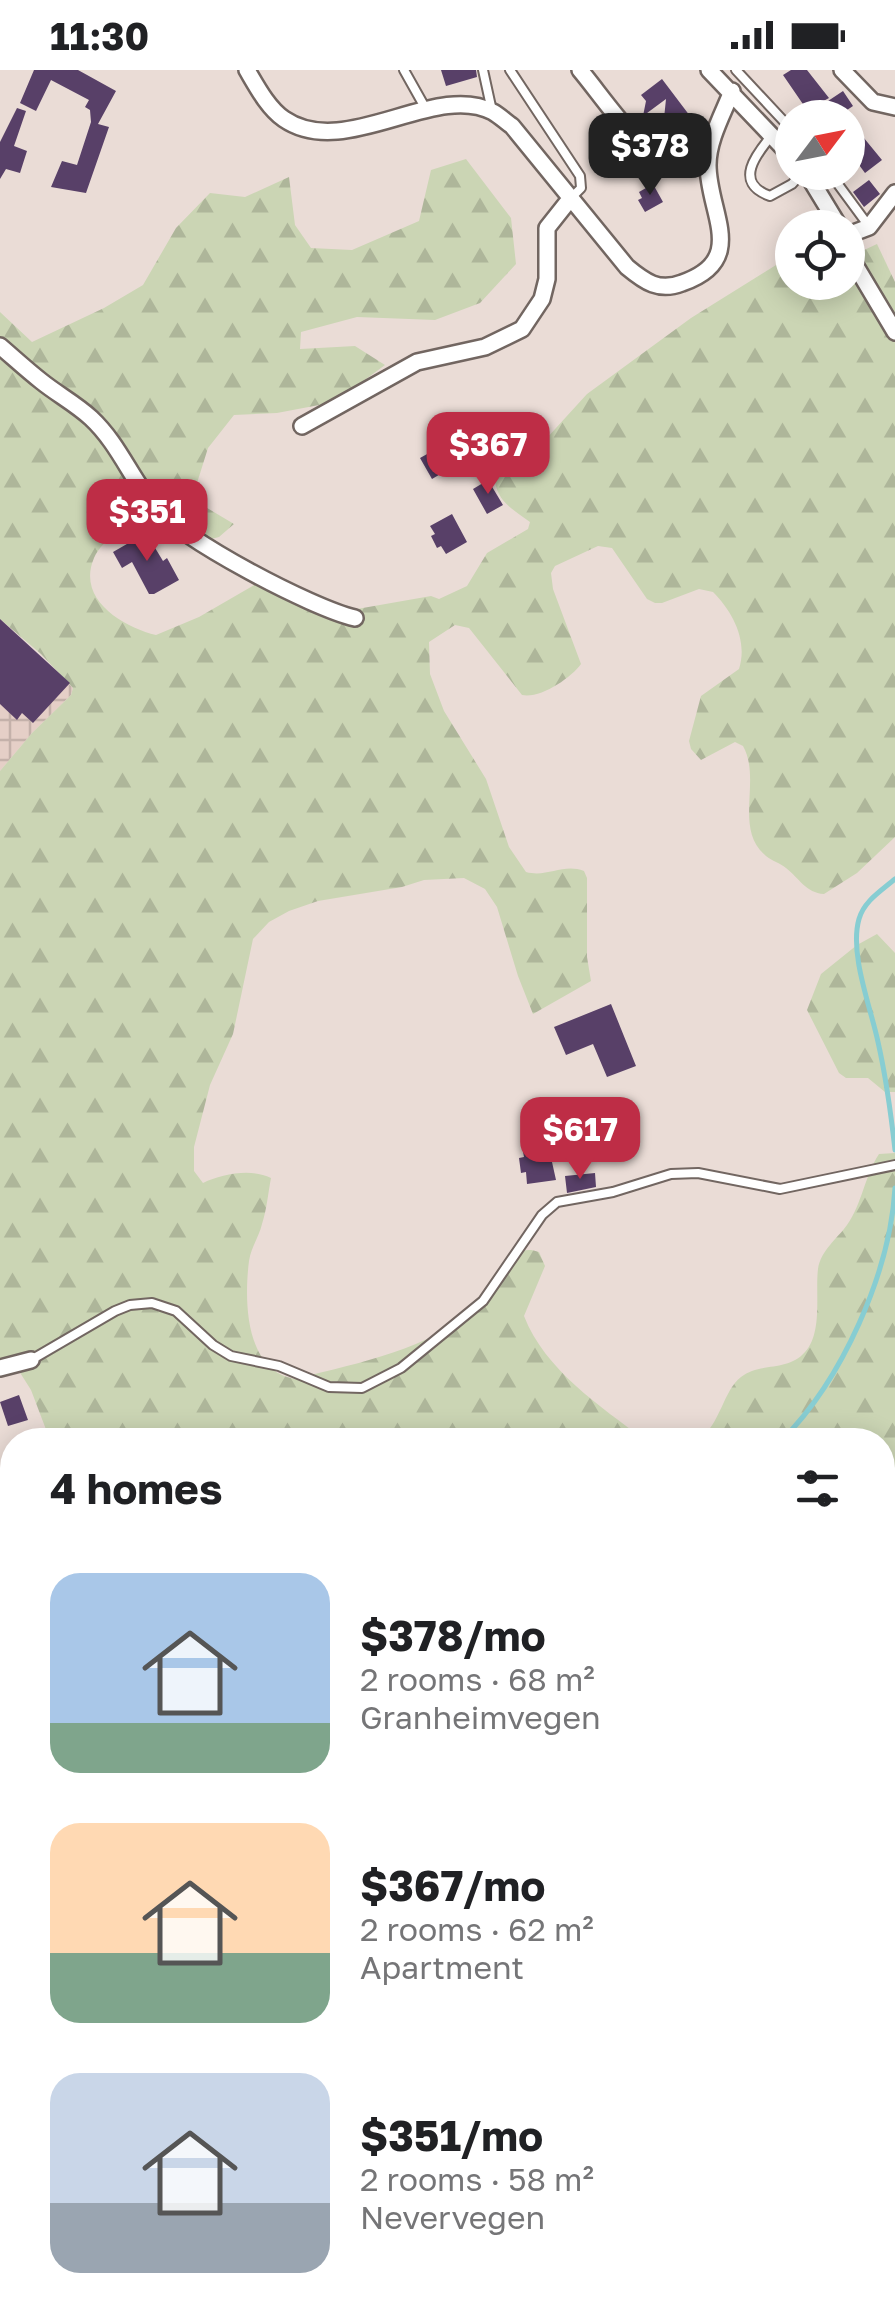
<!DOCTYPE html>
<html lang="en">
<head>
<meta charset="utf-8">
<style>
	body { margin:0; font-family:"Golos Text",sans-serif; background:#f6f6f6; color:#202124; height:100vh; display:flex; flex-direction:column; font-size:38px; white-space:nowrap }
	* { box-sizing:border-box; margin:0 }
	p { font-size:32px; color:#757577 }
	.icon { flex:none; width:55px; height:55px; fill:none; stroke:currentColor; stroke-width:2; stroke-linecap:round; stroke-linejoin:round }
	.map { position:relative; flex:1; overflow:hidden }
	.panel { position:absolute; left:0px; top:1358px; width:895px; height:892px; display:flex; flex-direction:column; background:#fff; border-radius:40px 40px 0 0; box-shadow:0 5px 25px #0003 }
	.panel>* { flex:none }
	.needle { width:65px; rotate:58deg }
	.tools { position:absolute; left:775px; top:30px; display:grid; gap:20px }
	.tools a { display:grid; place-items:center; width:90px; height:90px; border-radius:50%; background:#fff; box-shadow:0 5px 25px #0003; font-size:50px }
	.price { position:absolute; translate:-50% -85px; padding:0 22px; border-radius:20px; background:#be2d46; color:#fff; font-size:32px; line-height:65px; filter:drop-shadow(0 2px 5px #0008) }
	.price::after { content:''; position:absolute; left:50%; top:60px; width:30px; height:22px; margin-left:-15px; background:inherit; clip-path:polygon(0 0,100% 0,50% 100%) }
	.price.active { background:#222; color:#fff }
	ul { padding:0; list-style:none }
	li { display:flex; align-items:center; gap:30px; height:250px; padding:0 50px }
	li span { display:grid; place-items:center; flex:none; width:280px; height:200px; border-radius:30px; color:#555 }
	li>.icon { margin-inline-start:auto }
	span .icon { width:120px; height:120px; fill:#fffc; stroke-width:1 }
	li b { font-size:42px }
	h2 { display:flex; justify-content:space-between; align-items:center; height:120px; padding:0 50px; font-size:42px }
	.status { display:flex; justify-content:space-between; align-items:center; height:70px; padding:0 50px; background:#fff; direction:ltr }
	.status svg { height:28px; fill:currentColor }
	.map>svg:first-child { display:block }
	.industrial { fill:url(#industrial-grid) }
	.forest { fill:url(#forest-firs) }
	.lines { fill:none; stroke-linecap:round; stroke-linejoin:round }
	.stream { stroke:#87cdd2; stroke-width:5 }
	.building { fill:#584068 }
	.service-casing { stroke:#726661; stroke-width:12 }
	.minor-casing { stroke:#726661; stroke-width:20 }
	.service { stroke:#fff; stroke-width:8 }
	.minor { stroke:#fff; stroke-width:15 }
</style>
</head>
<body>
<div class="status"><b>11:30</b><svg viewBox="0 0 49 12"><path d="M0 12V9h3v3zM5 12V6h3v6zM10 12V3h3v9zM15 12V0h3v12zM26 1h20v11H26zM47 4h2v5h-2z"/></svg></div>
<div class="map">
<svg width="895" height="2249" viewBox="0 0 895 2249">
	<defs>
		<pattern id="industrial-grid" width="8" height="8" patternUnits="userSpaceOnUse" patternTransform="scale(2.5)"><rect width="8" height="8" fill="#e5cfc7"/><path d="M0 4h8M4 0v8" fill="none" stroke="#c4b1aa"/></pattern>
		<pattern id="forest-firs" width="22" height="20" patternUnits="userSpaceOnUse" patternTransform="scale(2.5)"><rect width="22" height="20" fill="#cbd5b4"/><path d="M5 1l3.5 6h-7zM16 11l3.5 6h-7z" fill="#aeb69a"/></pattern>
	</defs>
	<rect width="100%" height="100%" fill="#eadcd6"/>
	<path class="industrial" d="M0,549L73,618L71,625L32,663L0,701Z"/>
	<path class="forest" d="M466,89L511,148L516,194L480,233L435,250L357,247L301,262L300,279L355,276L385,295L335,332L277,343L234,345L208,378L192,429L234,454L219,467L203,471L149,441C130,453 103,468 94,488C76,530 124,557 156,565L199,547L270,506L333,537L357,539L431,526L439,529L467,516L487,483L528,459L530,452C512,439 493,429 495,403L492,400L535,381L587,324L691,248L792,185V212H848V178L862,181L877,174L895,212V767L857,803L824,824C806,823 799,808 786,798C780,793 772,791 766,786C733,759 762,710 743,676L735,672L701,690L691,679L689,671L701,626L739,599C748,571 733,542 713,522L699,519L662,533H655L647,529L612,478L598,476L555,496L551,503L553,519L581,594C571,608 540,629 522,625L469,558L455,555L429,572L430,604L444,641L486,709L509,777L526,802C547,808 563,793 584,801L587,808V887L591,911L533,944L518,906L497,837L485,819L464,808L424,810L402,817L318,831L289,841L269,852L253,869L233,964L210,1015L194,1077V1101L203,1113C222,1104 251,1098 271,1108C268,1123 267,1139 262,1154C259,1167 251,1177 249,1191C244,1231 245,1301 295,1309C366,1291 423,1281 483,1235C503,1220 506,1169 539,1182L545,1196L524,1246C545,1300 600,1336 645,1370H50L31,1320L19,1301L0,1306V701L32,663L71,625L73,618L41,584L0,549V242L32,272L104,238L143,215L176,158L210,123L245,127L289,107L295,155L311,178L352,180L419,151L431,100Z
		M877,864L895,883V1022H885L868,1008H846L839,1003L807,940L821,904L857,875Z
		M895,1083V1424L883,1430L882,1370H699C721,1353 723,1321 741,1307C760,1292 788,1302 805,1282C823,1262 815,1224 818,1199C821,1180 837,1169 847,1155C862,1134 865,1105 879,1084Z
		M0,1723L12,1732V2238H882L883,2177L895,2187V2249H0Z"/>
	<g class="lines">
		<path class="stream" d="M895,809C881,821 864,831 859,849C849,884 871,938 878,972C886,1007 891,1044 895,1080
			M782,1370C842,1310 890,1203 895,1118
			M324,2249L331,2238"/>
	</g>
	<path class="building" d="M34,0H78L116,21L98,54L109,57L86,123L51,117L62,91L77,95L91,52L90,40L85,37L89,30L51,10L36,41L20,33Z
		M441,0H476L477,7L446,16Z
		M791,0H807L829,28L807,40L783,5Z
		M662,9L690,46L662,68L666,29L643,46L646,31L641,25Z
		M843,21L853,36L838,46L828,31Z
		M17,38L26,41L14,76L27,81L20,103L6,99L0,109V72Z
		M859,62L882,90L865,103L848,80V71Z
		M869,110L880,124L864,137L853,122Z
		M653,114L663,132L645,142L638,130L642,128L639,122Z
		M447,373L459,393L432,409L420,388Z
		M488,410L503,435L487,444L473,419Z
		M452,444L467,472L446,484L441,476L437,478L431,466L435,464L430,456Z
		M146,463L163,491L167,488L179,510L154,524H149L132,492L122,498L113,482Z
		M0,549L70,613L33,653L22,643L17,650L0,634Z
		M611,934L636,996L607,1007L593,974L566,985L554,957Z
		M546,1065L556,1110L527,1114L526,1102L521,1103L519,1088L524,1087L522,1076L533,1074L532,1067Z
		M595,1103L596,1117L567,1123L565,1106Z
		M19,1325L28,1350L8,1356L0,1332Z"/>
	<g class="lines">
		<defs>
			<path id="service" d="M404,0L427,41
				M483,0L492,41
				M510,0L580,106L581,118L570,129
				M736,0L792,60
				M773,64C756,84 733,113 770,126L792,114L803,102
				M829,102L868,155
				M31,1290L115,1241L130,1235L152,1233L176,1241L213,1275L231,1286L279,1296L329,1317L362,1318L401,1298L483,1231L542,1145L557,1132L613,1122L671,1104L698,1103L780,1119L895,1095"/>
			<path id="minor" d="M247,0C257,17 268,38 284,49C345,91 435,11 493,42C500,46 506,52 512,56L627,197C645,212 659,222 682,213C749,190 708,143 708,95C708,70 723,44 732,21
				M580,0C602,26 637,80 668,92C680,97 696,94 708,92
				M709,0L792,87
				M842,0L873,32L895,37
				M806,102L840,158
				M848,165L869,157L895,123
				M848,183L895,262
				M0,276C14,288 27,300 41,311C57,324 76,334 91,348C118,373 131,408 154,436C182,470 312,538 355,548
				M302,356L417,292L485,277L522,259L542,229L547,209V158L570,129
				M0,1298L31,1290
				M0,1572L12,1578
				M882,1763L895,1759"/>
		</defs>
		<use href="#service" class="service-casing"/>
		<use href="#minor" class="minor-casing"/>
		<use href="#service" class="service"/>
		<use href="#minor" class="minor"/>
	</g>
</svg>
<div class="tools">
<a><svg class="needle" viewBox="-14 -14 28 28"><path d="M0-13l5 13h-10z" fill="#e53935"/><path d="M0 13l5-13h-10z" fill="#757577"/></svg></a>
<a><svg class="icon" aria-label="locate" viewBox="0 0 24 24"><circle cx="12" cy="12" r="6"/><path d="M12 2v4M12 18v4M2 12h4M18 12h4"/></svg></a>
</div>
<b class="price active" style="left:650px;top:128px">$378</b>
<b class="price" style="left:488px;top:427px">$367</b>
<b class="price" style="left:147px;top:494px">$351</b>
<b class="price" style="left:580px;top:1112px">$617</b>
<section class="panel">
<h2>4 homes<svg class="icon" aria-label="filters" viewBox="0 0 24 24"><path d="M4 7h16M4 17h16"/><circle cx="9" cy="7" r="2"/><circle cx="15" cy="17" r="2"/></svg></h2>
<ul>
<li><span style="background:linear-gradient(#a9c7e8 75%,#7fa58c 0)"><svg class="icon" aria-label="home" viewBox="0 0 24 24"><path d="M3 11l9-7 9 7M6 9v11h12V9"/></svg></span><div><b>$378/mo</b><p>2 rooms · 68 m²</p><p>Granheimvegen</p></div></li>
<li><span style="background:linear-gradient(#ffd9b3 65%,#7fa58c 0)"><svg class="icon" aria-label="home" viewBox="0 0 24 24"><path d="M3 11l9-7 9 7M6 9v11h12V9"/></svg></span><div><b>$367/mo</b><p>2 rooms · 62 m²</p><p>Apartment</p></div></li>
<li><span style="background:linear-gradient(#c9d6e8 65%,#9aa5b1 0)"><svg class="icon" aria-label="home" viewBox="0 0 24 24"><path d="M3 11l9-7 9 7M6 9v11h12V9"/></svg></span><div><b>$351/mo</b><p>2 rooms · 58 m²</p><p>Nevervegen</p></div></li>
</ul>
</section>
</div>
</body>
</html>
